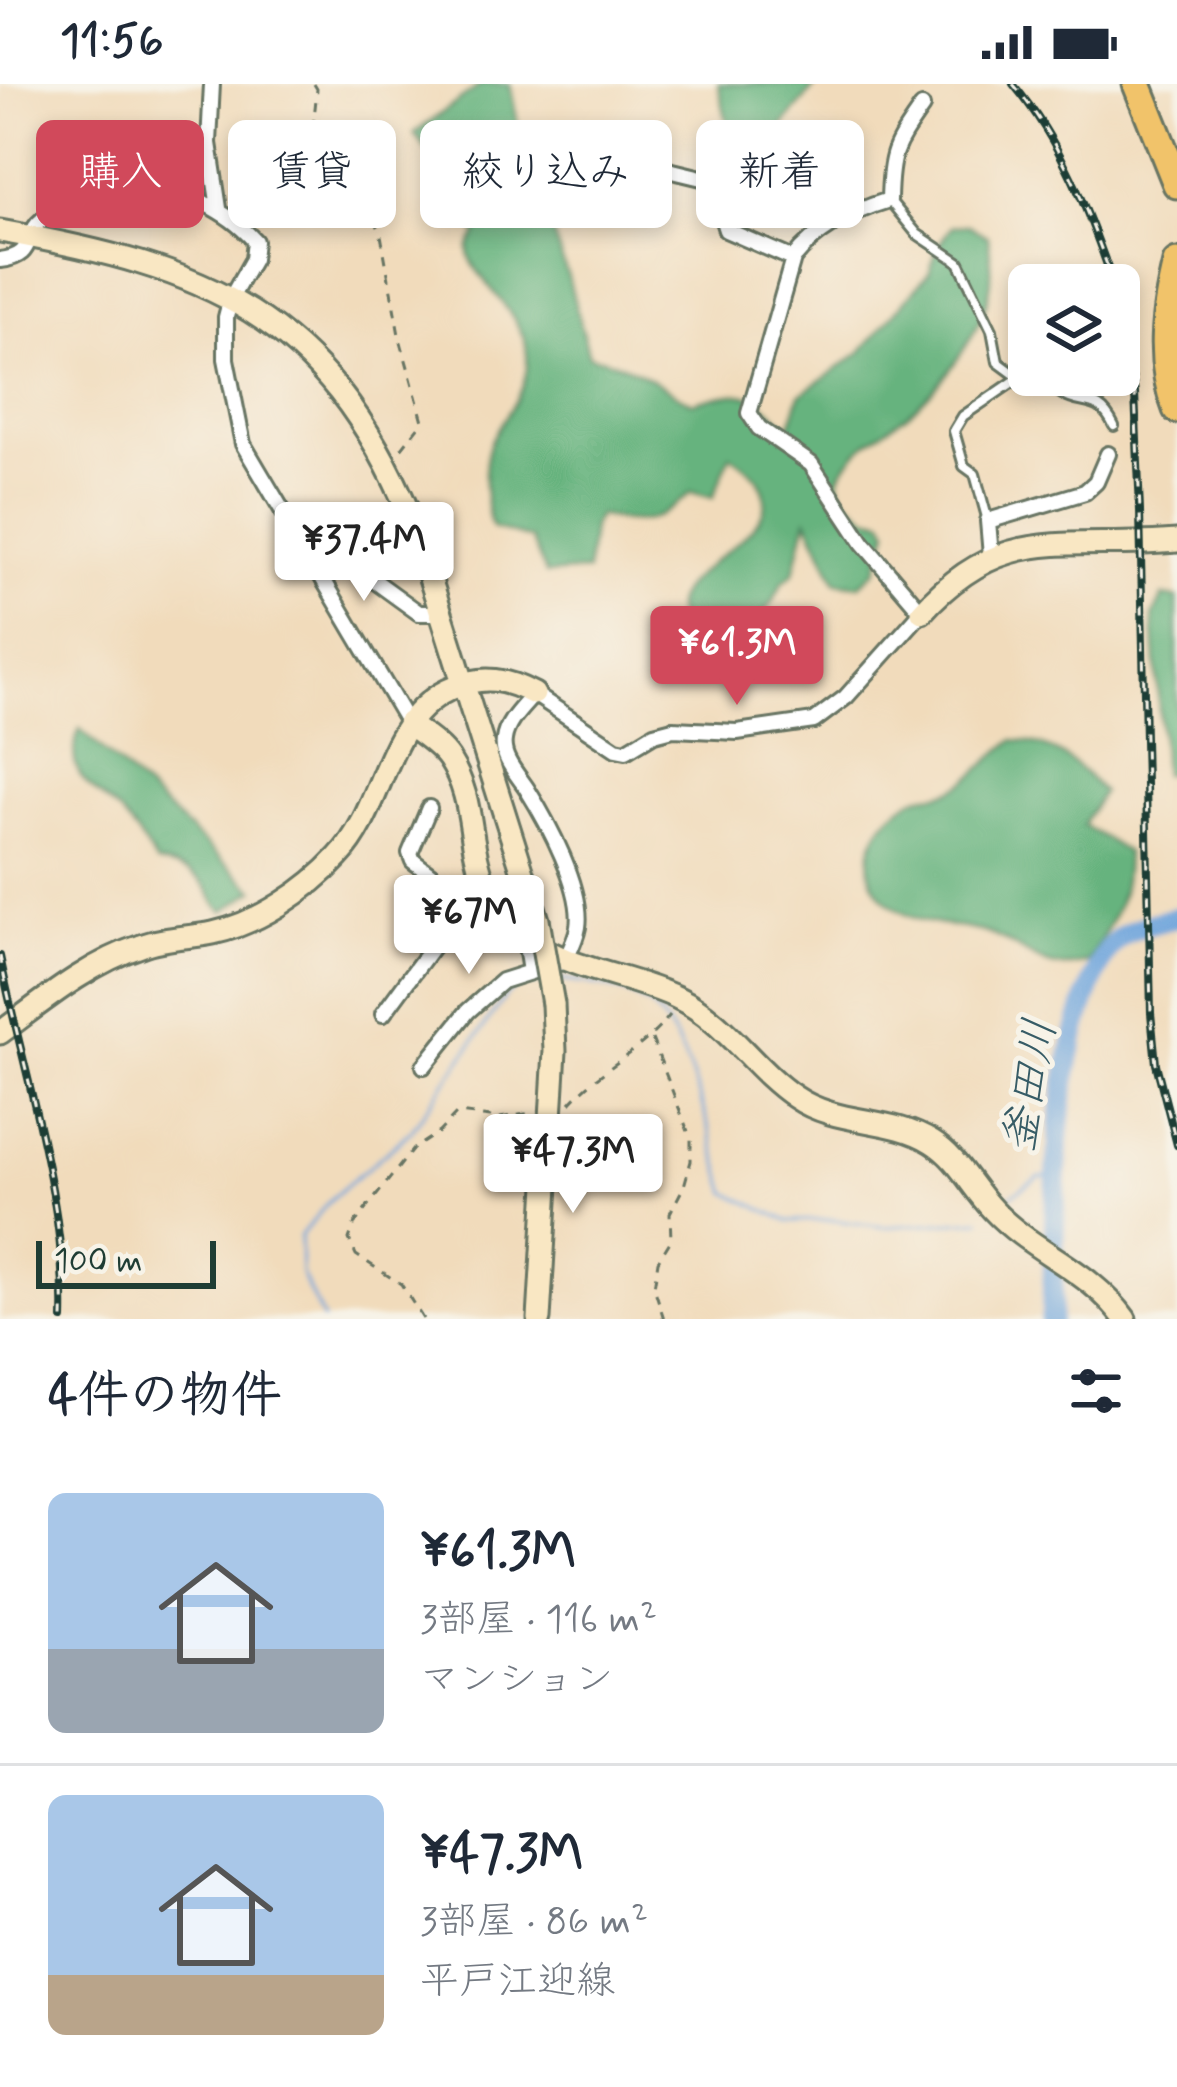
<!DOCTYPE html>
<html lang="ja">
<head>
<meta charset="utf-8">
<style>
	body { margin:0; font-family:Mynerve,"Klee One",sans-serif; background:#f6f6f7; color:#1f2937; height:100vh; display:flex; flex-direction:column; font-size:45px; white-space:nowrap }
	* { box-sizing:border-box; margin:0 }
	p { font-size:39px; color:#747a83 }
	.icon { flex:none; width:66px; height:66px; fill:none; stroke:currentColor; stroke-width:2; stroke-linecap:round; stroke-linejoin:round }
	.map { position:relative; height:1235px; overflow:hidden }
	.side { display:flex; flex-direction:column; background:#fff; flex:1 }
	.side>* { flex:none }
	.guide { position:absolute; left:36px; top:36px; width:1107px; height:108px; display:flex; gap:24px }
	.buttons { position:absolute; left:1008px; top:180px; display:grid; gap:24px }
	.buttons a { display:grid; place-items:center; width:132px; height:132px; border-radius:18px; background:#fff; box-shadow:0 6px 18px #0003; font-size:60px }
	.scale { position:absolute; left:36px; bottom:30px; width:180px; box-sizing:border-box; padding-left:12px; border:6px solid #1f3d34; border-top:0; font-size:33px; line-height:42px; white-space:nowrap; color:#1f3d34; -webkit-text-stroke:9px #f7f3e8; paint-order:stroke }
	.price { position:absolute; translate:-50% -102px; padding:0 27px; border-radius:12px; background:#fff; color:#222; font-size:39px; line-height:78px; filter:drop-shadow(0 3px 6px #0008) }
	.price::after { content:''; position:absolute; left:50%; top:72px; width:36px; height:27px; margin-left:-18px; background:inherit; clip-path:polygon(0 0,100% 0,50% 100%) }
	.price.selected { background:#d1495b; color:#fff }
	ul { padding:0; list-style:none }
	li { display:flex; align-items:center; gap:36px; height:300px; padding:0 48px }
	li+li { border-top:3px solid #e0e1e3 }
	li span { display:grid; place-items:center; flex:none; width:336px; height:240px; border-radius:18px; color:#555 }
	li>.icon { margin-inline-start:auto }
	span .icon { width:144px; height:144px; fill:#fffc; stroke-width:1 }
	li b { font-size:51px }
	h2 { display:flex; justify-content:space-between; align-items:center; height:144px; padding:0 48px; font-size:51px }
	.pill { padding:0 42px; border-radius:18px; background:#fff; box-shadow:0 6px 18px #0003; font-size:42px; line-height:108px }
	.pill.selected { background:#d1495b; color:#fff }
	.status { display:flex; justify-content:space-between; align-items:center; height:84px; padding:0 60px; background:#fff; direction:ltr }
	.status svg { height:33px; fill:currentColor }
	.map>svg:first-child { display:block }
	.forest { fill:#66b37e; stroke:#427859; stroke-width:3 }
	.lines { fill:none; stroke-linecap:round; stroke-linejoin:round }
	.stream { stroke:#6fa5dc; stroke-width:3 }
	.river { stroke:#6fa5dc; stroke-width:21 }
	.lane-casing { stroke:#687463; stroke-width:14 }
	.street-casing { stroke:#687463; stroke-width:20 }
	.secondary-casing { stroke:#687463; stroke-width:27 }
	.highway-casing { stroke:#687463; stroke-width:33 }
	.path { stroke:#687463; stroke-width:3; stroke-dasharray:9 9; stroke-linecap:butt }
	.lane { stroke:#fff; stroke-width:8 }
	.street { stroke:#fff; stroke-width:14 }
	.secondary { stroke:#f9e7c3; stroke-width:21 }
	.highway { stroke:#f1c36a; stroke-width:27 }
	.rail-casing { stroke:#1f3d34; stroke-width:8 }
	.rail { stroke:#f7f3e8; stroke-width:3; stroke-dasharray:9; stroke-linecap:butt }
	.secondary-bridge-casing { stroke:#687463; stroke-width:27; stroke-linecap:butt }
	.secondary-bridge { stroke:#f9e7c3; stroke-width:21 }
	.labels { text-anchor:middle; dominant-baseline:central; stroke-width:10; stroke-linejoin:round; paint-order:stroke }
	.water-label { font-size:45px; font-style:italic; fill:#375c66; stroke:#f7f3e8 }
</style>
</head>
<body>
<div class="status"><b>11:56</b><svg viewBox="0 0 49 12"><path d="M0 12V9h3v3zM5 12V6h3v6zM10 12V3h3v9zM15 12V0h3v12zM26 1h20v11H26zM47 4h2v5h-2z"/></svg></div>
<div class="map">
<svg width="1177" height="1235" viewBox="0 0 1177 1235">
	<rect width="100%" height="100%" fill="#f7f3e8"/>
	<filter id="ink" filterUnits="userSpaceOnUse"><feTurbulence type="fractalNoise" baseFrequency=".00833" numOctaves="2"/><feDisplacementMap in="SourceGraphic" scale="24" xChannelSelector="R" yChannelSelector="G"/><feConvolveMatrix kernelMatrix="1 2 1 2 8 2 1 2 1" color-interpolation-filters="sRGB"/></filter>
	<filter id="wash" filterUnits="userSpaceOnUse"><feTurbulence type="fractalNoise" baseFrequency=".004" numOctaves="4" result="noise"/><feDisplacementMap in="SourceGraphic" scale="48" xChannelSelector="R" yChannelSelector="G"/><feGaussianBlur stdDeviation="2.7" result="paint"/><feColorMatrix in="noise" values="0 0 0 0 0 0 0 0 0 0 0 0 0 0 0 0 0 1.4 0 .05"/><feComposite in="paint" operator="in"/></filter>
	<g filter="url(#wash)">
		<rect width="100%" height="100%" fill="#f1dbbb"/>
		<path class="forest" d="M482,0H510L523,66L568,193L589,272C632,279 653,298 692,319C746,304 750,305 789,344L800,311L860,269L929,189L939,160L952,142L968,141L988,153C990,171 994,190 989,209C980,249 945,298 913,325C885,349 856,358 839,394L842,411L867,432L884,436L889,446L876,486L860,501L836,498L807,435L794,489L782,499L773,518L755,538L705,553C699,549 686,544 681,538C642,485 844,443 730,371L713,414L691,408C657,438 642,444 598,431L592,443L587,487L546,490L531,455L492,444C484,420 481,376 493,353C510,323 530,306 527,269C525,230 467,188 469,166C470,159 475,154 478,149L449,128V95L414,49Z
			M718,0H814L816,1L758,73L727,38Z
			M1163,512L1177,514V687L1163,690L1153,532Z
			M80,645L255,806L224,827C212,819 213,812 205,801C193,786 175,781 157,779C146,763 135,745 122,731C96,705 60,692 80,645Z
			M1014,656C1053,659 1077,679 1102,708L1083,741L1126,768C1125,822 1113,832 1089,878C1042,894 1028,863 987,849C958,840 926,844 898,826C849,794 869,740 913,715C924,709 937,712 949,707C973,697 992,671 1014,656Z"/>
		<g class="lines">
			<path class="stream" d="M559,896C585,899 617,902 641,916C690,942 711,1060 728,1109L788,1137L833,1136L884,1143L981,1136
				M1010,1112L1039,1093L1054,1092
				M323,1235L301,1190L300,1152L332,1114L411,1047L507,910L521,901L538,899"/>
			<path class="river" d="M1051,1235C1058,1126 1049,1018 1087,913C1095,894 1101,871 1117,856C1132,842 1158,839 1177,833"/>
		</g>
	</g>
	<g filter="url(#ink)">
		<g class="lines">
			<defs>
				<path id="lane" d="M890,117L917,150L959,178L992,246L998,278L1017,292
					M1036,291C1047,297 1052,304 1062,310C1082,324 1098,309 1114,342
					M988,437L975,390L964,382L954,347L963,332L1029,287"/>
				<path id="street" d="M212,0L209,59L219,124
					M586,40L627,76L710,96L726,146L793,175
					M0,176C37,172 22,151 43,135C78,106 137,82 182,103C190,106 196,115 204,119C225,130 238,139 255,157L253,175L231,214L226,233V275L243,360L408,639
					M292,444L310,450L419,529H443
					M991,472L988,437L1085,408L1096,398L1108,370
					M429,724L410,769L413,777L526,862L530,888
					M383,930L466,817
					M424,982L468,927L502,897L565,877C570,866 576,855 578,843C584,805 547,737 527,705C518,691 501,674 504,656C506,638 523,623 534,610L616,665L626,667L654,650L673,645L737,648L814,637L846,613L922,528L863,459L811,380L759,344L749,329L793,175C816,146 853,127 889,116C890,67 895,62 922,23"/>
				<path id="secondary" d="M0,147C207,184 325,229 411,434L538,836
					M922,528C1004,437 1068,467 1177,457
					M408,639C421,650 439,660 449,675C486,732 455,789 520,848C564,887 626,889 678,914C726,937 752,984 795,1013C837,1042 890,1032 932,1058C958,1074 972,1104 993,1126C1032,1168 1091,1186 1125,1235
					M0,949C43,917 89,879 141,862C164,853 189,854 213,849C257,840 308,806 338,773C387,722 383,631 455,603C484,591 506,595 534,610
					M539,1235L555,967L553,920"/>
				<path id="highway" d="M1137,0L1177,100
					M1177,179C1165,228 1158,277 1177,325"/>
			</defs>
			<use href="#lane" class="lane-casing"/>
			<use href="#street" class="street-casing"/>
			<use href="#secondary" class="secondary-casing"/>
			<use href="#highway" class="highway-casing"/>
			<path class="path" d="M314,0L317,5L312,54L314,67L331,91L369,118L381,151L399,251L423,337L398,369
				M652,955L691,1055V1077L684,1102L670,1129L671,1156L658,1177L654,1203L664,1235
				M570,1019C600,985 642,967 670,931
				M423,1235L401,1200L356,1171L349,1155L355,1139L413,1065L439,1048L457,1029L500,1034L532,1029"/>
			<use href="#lane" class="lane"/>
			<use href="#street" class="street"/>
			<use href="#secondary" class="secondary"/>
			<use href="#highway" class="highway"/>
			<defs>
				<path id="rail" d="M1013,0C1062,59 1089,129 1114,201
					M1119,217L1135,309L1140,427L1151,929L1156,980L1177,1061
					M0,872C23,989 67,1116 63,1235"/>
			</defs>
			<use href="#rail" class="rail-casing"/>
			<use href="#rail" class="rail"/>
			<defs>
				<path id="secondary-bridge" d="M538,836L553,920"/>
			</defs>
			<use href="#secondary-bridge" class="secondary-bridge-casing"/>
			<use href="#secondary-bridge" class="secondary-bridge"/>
		</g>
	</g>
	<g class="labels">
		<g class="water-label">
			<text transform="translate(1031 1002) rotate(-80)">釜田川</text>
		</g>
	</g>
</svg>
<div class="buttons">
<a><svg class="icon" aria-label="layers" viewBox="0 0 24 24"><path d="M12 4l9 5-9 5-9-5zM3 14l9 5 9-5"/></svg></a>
</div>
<div class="scale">100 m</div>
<b class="price" style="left:364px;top:520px">¥37.4M</b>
<b class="price selected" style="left:737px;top:624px">¥61.3M</b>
<b class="price" style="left:469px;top:893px">¥67M</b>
<b class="price" style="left:573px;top:1132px">¥47.3M</b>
<div class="guide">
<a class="pill selected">購入</a>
<a class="pill">賃貸</a>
<a class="pill">絞り込み</a>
<a class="pill">新着</a>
</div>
</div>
<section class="side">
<h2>4件の物件<svg class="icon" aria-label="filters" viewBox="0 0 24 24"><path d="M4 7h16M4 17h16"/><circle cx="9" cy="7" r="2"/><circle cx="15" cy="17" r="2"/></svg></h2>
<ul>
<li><span style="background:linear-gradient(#a9c7e8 65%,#9aa5b1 0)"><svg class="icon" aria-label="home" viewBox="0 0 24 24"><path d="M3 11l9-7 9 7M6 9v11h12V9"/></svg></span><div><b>¥61.3M</b><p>3部屋 · 116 m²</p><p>マンション</p></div></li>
<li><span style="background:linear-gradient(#a9c7e8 75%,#b9a48a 0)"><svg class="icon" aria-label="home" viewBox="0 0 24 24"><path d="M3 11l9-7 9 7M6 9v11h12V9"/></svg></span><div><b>¥47.3M</b><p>3部屋 · 86 m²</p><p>平戸江迎線</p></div></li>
</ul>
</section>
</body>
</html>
